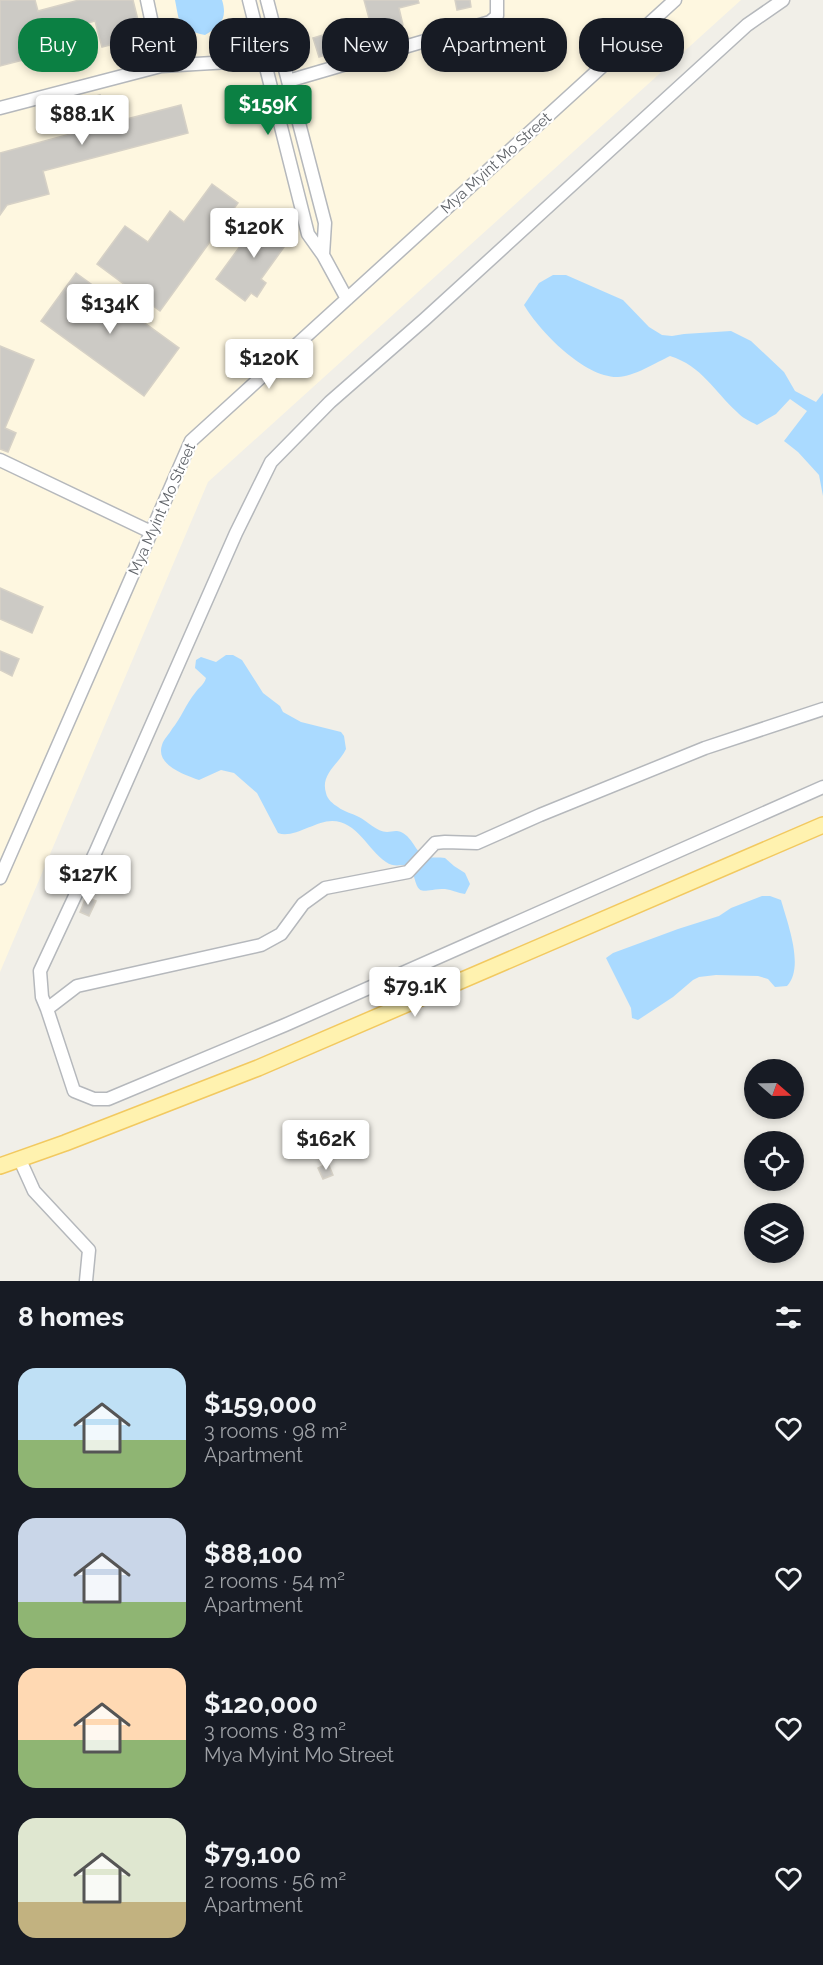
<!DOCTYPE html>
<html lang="en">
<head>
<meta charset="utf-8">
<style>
	body { margin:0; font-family:Raleway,sans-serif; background:#242831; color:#f1f3f6; height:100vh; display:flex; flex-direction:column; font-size:22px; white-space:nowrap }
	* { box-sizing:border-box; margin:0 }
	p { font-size:20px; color:#9ea1a6 }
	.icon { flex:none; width:33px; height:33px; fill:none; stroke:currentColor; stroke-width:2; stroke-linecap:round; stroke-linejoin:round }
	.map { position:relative; height:1281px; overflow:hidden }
	.sheet { display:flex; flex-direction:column; background:#171b24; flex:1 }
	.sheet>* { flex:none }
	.hud { position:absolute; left:18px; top:18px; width:788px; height:54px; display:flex; gap:12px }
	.needle { width:39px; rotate:110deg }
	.controls { position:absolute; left:744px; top:1059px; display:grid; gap:12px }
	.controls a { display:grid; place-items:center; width:60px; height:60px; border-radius:50%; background:#171b24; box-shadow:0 3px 9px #0003; font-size:30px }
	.price { position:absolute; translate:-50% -51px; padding:0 14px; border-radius:6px; background:#fff; color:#222; font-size:20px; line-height:39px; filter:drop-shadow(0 2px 3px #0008) }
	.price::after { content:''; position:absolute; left:50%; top:36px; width:18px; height:14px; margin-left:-9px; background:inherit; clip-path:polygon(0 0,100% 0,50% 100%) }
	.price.selected { background:#0b8043; color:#fff }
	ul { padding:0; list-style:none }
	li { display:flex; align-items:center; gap:18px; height:150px; padding:0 18px }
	li span { display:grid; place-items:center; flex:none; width:168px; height:120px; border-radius:18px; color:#555 }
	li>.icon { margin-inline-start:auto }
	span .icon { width:72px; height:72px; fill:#fffc; stroke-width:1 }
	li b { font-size:26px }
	h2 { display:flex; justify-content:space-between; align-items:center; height:72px; padding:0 18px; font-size:26px }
	.tag { padding:0 21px; border-radius:24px; background:#171b24; box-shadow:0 3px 9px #0003; font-size:21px; line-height:54px }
	.tag.selected { background:#0b8043; color:#fff }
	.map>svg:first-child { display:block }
	.commercial { fill:#fef7e0 }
	.water { fill:#aadaff }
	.building { fill:#cccac5; stroke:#d6d1c6; stroke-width:1.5 }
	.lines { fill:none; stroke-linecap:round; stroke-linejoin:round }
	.minor-casing { stroke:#b5b8bc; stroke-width:15 }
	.major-casing { stroke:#f2c960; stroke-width:18 }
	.minor { stroke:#fff; stroke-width:12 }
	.major { stroke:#fff2af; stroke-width:15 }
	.labels { text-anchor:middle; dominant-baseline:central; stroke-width:4.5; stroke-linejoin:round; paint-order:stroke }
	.street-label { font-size:15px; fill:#5f6368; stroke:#fff }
</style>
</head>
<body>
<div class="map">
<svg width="823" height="1281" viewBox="0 0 823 1281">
	<rect width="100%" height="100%" fill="#f1efe8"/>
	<path class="commercial" d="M0,0H741L208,482L0,972Z"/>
	<path class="water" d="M175,0H222C228,19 220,26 205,35C178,29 180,26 175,0Z
		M553,275H566L623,300L649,327L662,335L672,336L684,334L731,331L751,341L784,372L795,391L816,402L823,393V496L819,475L798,452L784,441L807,411L790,399L776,414L757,425C750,421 742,418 737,412C714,391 702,366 670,356C657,362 633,377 618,377C585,378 540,332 524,305L539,283Z
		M226,655H233L242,660L263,693L280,706L283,712L301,722L341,732L344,736L346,749C339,764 320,774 326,793C327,799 333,804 338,807C344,812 352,813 359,817C367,821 377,832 387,832C392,832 395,830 401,832C414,838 416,855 427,857C433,858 439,857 445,858L454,866L465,873L470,884L465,894C458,893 452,890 445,889C420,889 419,900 412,868C403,862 395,869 386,862C368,850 357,821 332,821C315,821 293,839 278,833L257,793L234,773L221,770L199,780C185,775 155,765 162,745C164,738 169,735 172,729C181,718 186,704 195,693C199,687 204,685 206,678L195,668L196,660L201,657L216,662Z
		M762,896H770L781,900C787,922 805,967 787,986L775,987L768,979L758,976L716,975L699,977L693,980L673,997L638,1020L632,1018L631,1008L606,958L613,953L678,929L719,916L731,908Z"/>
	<path class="building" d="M0,0H35L38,11L79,0H133L142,36L131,39L132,43L111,48L110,45L102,47L95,21L49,33L54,52L0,66Z
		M364,0H418L419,3L399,8L403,25L393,28L394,32L381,36L380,31L373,33Z
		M455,0H470L471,7L457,10Z
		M343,29L349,48L319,57L313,38Z
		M100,95L105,114L108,113L111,123L181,105L188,133L43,171L49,194L7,205L0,215V153L74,133L71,122L74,121L70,103Z
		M212,184L238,203L160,311L97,264L125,226L148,242L170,211L184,222Z
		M263,215L292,236L261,279L266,283L257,297L251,293L245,301L216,279Z
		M76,273L179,348L144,396L41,321Z
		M0,346L34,360L5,428L16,433L8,452L0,449Z
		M0,588L43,607L32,633L0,619Z
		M0,651L19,659L12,676L0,670Z
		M86,897L96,901L89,916L80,912Z
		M328,1163L333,1175L323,1179L318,1168Z"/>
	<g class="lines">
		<defs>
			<path id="minor" d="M147,0L161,66
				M249,0L308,234L323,255L347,299
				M267,0L325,223L323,255
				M288,81L490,22L497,16V0
				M0,108L161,66L264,60
				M0,460L151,532
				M823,709L705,748L540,815L477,843L445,842L435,843L408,872L325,888L303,904L281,934L261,945L77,986L47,1009L74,1091L94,1099H108L285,1025L823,787
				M0,878L191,441L675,0
				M47,1009L42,997L40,971L96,851L236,533L271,462L330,402L425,319L747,25L783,0
				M20,1160L34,1191L89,1250L86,1281"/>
			<path id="major" d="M0,1166L65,1143L258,1068L823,825"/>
		</defs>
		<use href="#minor" class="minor-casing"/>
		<use href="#major" class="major-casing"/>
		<use href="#minor" class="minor"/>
		<use href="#major" class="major"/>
	</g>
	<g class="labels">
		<g class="street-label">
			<text transform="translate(496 163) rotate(-42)">Mya Myint Mo Street</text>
			<text transform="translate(162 509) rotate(-66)">Mya Myint Mo Street</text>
		</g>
	</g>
</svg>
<div class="controls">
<a><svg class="needle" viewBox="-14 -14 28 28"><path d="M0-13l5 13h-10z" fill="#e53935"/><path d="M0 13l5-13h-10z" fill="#9ea1a6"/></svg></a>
<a><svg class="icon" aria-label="locate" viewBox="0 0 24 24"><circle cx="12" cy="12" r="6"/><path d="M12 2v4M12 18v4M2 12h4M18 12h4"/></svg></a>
<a><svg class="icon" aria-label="layers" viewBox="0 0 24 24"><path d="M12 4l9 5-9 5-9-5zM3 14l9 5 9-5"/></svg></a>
</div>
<b class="price selected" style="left:268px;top:136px">$159K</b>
<b class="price" style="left:82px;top:146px">$88.1K</b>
<b class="price" style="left:254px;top:259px">$120K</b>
<b class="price" style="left:110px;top:335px">$134K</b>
<b class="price" style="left:269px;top:390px">$120K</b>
<b class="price" style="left:88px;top:906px">$127K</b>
<b class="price" style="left:415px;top:1018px">$79.1K</b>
<b class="price" style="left:326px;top:1171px">$162K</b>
<div class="hud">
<a class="tag selected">Buy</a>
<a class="tag">Rent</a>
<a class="tag">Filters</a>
<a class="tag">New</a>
<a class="tag">Apartment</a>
<a class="tag">House</a>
</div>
</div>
<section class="sheet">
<h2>8 homes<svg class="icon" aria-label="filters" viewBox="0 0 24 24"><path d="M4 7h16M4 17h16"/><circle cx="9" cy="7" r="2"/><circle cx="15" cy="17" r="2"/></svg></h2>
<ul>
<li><span style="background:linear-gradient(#bfe0f5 60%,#8fb573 0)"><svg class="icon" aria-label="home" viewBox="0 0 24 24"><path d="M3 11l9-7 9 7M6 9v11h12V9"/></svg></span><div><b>$159,000</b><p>3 rooms · 98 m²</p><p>Apartment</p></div><svg class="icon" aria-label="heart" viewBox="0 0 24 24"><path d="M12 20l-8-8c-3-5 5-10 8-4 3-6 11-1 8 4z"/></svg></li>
<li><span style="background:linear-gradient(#c9d6e8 70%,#8fb573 0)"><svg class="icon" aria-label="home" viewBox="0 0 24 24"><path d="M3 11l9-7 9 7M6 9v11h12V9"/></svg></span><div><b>$88,100</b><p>2 rooms · 54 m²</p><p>Apartment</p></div><svg class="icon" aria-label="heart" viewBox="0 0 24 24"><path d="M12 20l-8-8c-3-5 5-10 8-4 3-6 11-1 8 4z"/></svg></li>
<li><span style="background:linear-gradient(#ffd9b3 60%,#8fb573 0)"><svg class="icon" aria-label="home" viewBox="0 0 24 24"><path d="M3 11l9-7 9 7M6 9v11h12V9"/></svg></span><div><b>$120,000</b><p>3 rooms · 83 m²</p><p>Mya Myint Mo Street</p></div><svg class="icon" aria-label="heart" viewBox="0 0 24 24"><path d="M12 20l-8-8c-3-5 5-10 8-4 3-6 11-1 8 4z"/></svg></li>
<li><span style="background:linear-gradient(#dfe7d0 70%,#c2b280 0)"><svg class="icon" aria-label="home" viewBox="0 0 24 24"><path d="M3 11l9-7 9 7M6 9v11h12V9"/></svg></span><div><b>$79,100</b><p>2 rooms · 56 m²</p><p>Apartment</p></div><svg class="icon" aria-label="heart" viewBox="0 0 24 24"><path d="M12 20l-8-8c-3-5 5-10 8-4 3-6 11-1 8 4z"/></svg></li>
</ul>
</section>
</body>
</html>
